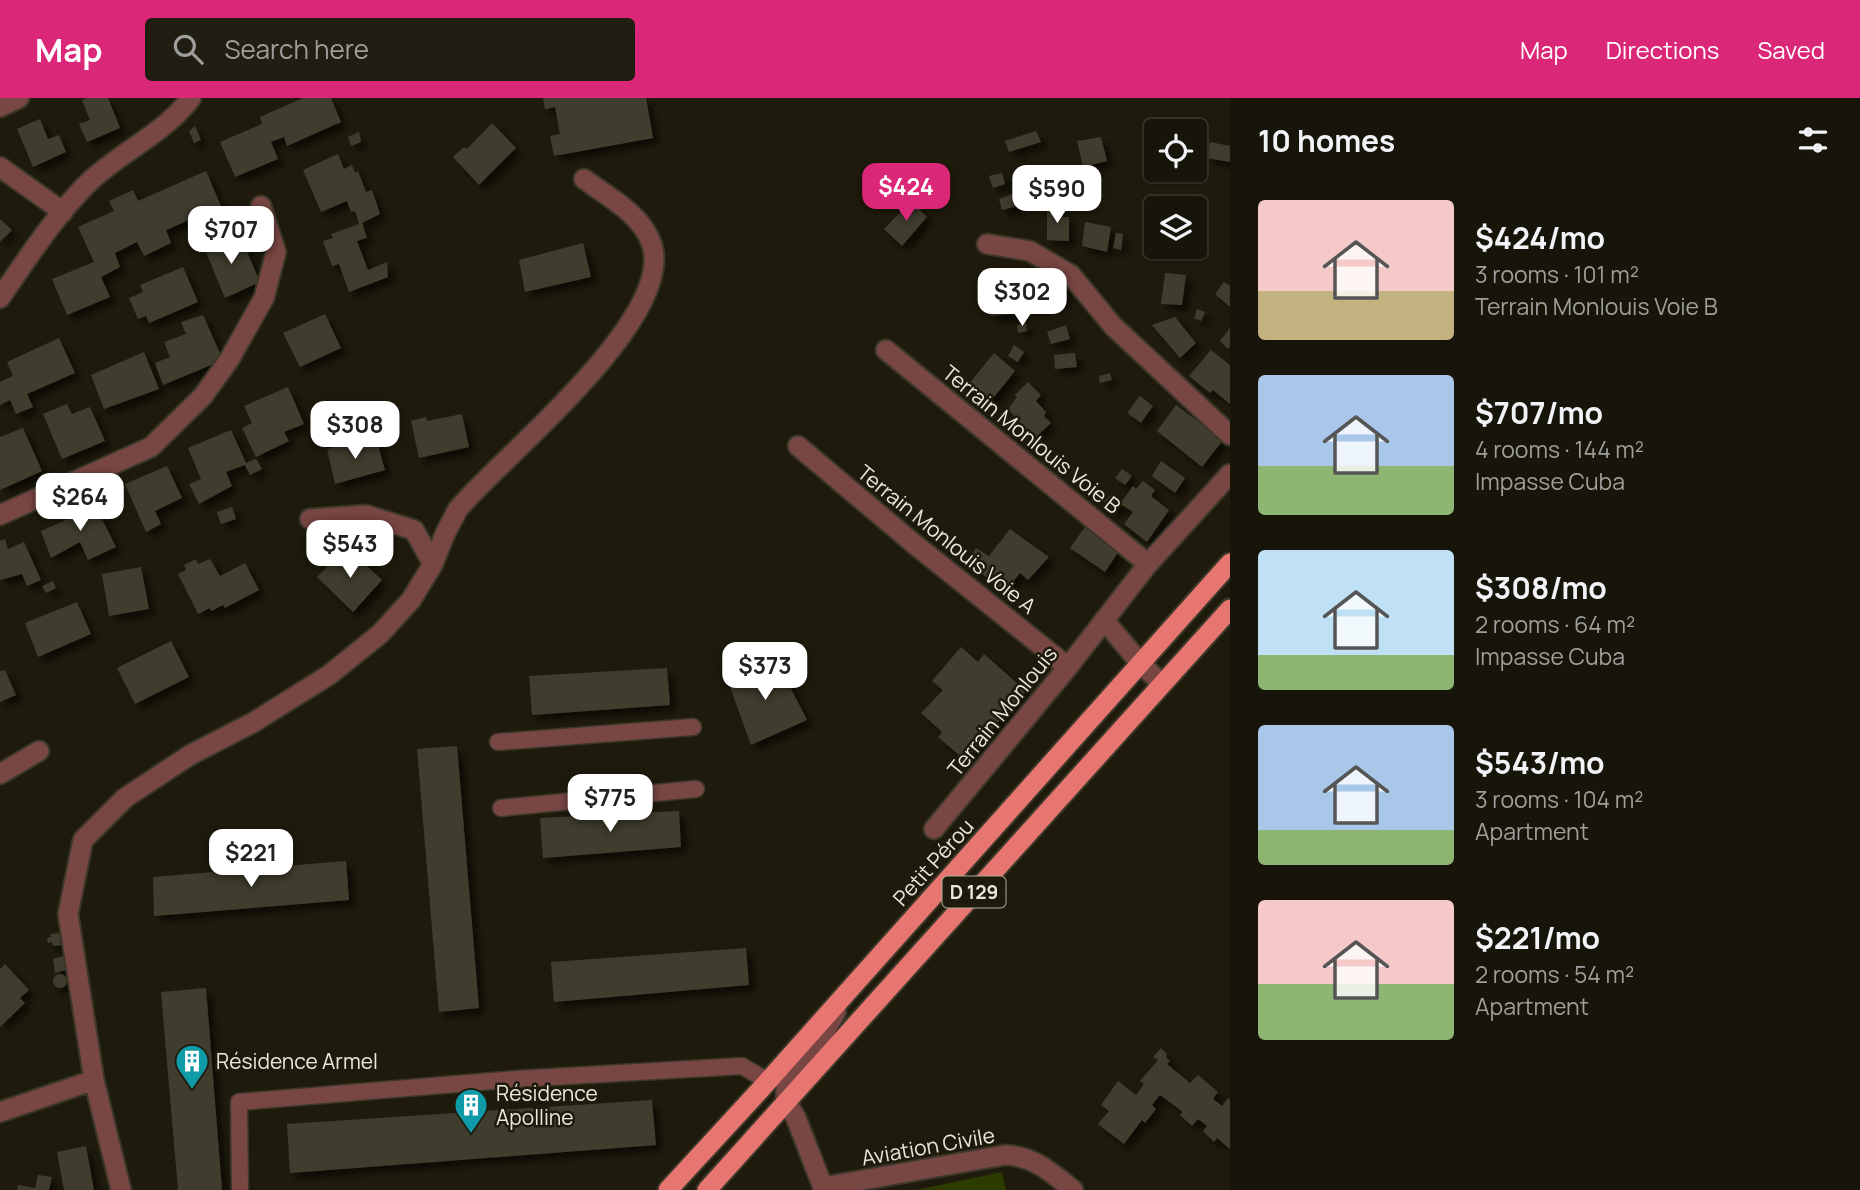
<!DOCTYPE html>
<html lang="en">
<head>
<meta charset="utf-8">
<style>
	body { margin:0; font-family:Manrope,sans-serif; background:#201d12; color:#f1f3f6; height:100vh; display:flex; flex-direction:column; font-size:26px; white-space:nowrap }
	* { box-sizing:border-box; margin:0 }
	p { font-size:23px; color:#9e9e9c }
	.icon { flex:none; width:38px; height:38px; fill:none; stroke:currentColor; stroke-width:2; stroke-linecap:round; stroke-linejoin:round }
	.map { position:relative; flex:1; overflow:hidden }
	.side { display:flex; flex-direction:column; background:#171409; width:630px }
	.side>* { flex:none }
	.buttons { position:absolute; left:1144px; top:21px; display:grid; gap:14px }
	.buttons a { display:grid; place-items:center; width:63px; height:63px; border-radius:7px; background:#171409; box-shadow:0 2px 5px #0004,0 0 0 2px #36332a; font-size:35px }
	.price { position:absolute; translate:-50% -60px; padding:0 16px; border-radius:14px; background:#fff; color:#222; font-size:23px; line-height:46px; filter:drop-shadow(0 2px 4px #0008) }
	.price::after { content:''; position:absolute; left:50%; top:42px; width:21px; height:16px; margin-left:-10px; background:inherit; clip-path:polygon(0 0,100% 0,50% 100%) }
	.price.selected { background:#db2777; color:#fff }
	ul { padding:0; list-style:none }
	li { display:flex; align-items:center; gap:21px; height:175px; padding:0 28px }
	li span { display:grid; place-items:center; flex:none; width:196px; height:140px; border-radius:7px; color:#555 }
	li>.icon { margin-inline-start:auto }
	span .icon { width:84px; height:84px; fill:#fffc; stroke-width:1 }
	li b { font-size:30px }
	h2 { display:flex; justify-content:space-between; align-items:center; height:84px; padding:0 28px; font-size:30px }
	header { display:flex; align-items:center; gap:42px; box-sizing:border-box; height:98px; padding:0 35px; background:#db2777; color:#fff }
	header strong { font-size:33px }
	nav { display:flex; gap:38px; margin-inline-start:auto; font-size:24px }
	.search { width:490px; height:63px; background:#201d12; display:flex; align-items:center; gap:18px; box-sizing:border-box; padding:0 24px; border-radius:7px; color:#9e9e9c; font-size:26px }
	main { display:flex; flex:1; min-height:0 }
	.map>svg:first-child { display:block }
	.green { fill:#2c3b00 }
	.building { fill:#413d2d; filter:url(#shadow) }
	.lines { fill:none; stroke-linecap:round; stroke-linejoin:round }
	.service-casing { stroke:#3b3829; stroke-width:19 }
	.minor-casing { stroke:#3b3829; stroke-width:23 }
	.trunk-casing { stroke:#3b3829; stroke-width:23 }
	.service { stroke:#784643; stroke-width:16 }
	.minor { stroke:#784643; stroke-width:19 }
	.trunk { stroke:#e87670; stroke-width:19 }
	.labels { text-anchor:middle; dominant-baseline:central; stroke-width:5; stroke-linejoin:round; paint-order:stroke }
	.shield { fill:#1f1b0c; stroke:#adaa9e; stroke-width:2 }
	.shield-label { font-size:19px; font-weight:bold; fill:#eae7dd }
	.street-label { font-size:21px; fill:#eae7dd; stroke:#1f1b0c }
	.poi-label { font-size:21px; fill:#eae7dd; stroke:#1f1b0c; text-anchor:start }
</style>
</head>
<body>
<header>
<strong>Map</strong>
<div class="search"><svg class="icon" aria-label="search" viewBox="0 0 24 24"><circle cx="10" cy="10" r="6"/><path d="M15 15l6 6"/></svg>Search here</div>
<nav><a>Map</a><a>Directions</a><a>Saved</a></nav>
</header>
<main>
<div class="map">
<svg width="1230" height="1092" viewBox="0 0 1230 1092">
	<defs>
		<filter id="shadow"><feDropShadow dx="6" dy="6" stdDeviation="3.5" flood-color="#0009"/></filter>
	</defs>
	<rect width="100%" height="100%" fill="#1f1b0c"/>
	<path class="green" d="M1002,1074L1006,1092H916Z"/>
	<path class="building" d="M87,0H108L120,30L87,44L79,26L90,22L82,2Z
		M303,0H331L341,24L287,48L284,39L271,44L278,61L235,79L220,44L262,26L260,19Z
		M543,0H646L653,40L554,58L550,38L560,36L555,9L545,11Z
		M40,21L48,41L59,37L66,54L33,69L17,31Z
		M492,25L516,50L479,87L453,59L464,49L467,51Z
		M195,28L201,42L194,45L189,33Z
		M1036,33L1041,44L1009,54L1005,43Z
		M359,34L361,44L351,48L348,39Z
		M1101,39L1107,63L1083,69L1077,43Z
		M1210,44L1230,48V64L1207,60Z
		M1157,47V66H1155L1153,48Z
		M338,56L344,71L352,67L355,75L358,73L366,94L372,92L380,116L362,125L367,140L357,143L368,172L387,164L388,179L349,194L339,166L332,168L323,143L333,140L331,136L359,126L355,113L351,114L347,103L321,114L303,72Z
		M206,73L221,108L166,132L171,145L144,158L137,144L115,155L120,169L101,179L110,199L67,217L52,181L94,164L78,129L114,113L109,103L133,92L138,103Z
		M1002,75L1005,86L993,90L989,78Z
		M1021,93L1024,106L1002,112L999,101Z
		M911,103L927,119L902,148L884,131Z
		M1047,108H1058L1059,119H1069V143L1047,142Z
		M0,121L12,132L0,144Z
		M1085,124L1111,129L1107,154L1082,148Z
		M1116,135L1123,136L1121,152L1113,150Z
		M222,140L226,149L242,142L260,184L225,200L203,147Z
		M583,145L591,179L525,194L519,162Z
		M183,169L198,204L149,225L146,218L138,221L129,200L143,194L140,187Z
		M1165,175L1186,177L1182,207L1161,206Z
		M1062,177L1065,200L1030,205L1028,181Z
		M1224,184L1230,188V209L1215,196Z
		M1022,194L1024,215L991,218L989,198Z
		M1197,211L1205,214L1201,223L1194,220Z
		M325,216L341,250L300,269L283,235Z
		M203,217L223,262L163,287L155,265L170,259L164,244L186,236L181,224Z
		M1175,219L1196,245L1180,260L1152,227Z
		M1026,226L1027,233L1018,235L1017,227Z
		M1066,227L1070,241L1051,246L1047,234Z
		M1230,230V248L1228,251L1220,243Z
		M59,240L75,275L27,296L33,309L16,316L10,302L0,307V284L13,278L7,264Z
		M1014,247L1024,254L1018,264L1008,258Z
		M1211,252L1230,267V306L1213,292L1210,295L1189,278Z
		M144,254L159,291L104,311L91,277Z
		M994,255L1015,273L990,304L969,286Z
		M1075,255L1077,269L1055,271L1054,257Z
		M1110,275L1112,282L1100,285L1099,278Z
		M1028,284L1041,297L1036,303L1046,314L1044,318L1051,325L1035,340L1008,311L1017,299L1015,297Z
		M288,289L304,326L284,334L289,343L256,359L242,330L252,325L244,308Z
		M1140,298L1153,308L1141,325L1127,315Z
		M67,306L72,316L90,309L105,343L62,361L43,316Z
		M1176,307L1223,342L1202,369L1157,333Z
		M462,316L469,349L419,360L411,323L426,319L427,323Z
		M23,330L42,373L0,392V339Z
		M231,332L246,365L256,361L262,371L250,377L245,367L226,374L232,388L199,406L189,386L201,381L188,350Z
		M376,340L385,372L335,386L327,351L341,347L342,349Z
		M1161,363L1185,380L1175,395L1152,378Z
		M167,368L182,400L155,413L161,426L146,434L125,386Z
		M1122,371L1132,378L1125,387L1115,380Z
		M1143,383L1155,392L1151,398L1169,412L1147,444L1124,426L1133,414L1122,407L1115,414L1104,403L1111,397L1120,406L1133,388L1136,391Z
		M90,404L94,413L97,411L116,449L88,462L80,444L51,460L41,433L68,421L65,415Z
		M232,409L236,421L221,426L217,414Z
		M1085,429L1119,453L1105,474L1070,450Z
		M1010,431L1049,459L1028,482L1020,475L1005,494L967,464L976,450L989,458Z
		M5,441L8,451L24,444L41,482L27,488L22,476L0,482V443Z
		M342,454L350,462L355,457L382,482L353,514L317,479Z
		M196,461L198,466L210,461L220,478L245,465L259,492L225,510L223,507L211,513L210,510L198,516L178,476L186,472L184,467Z
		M141,469L149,511L109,518L102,476Z
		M53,483L56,490L46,495L42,488Z
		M77,504L91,536L38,559L25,525Z
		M171,543L189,579L135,606L117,570Z
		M961,549L978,564L984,556L1026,593L965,662L938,639L942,634L921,615L943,592L932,583Z
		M776,561L807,622L751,647L727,581Z
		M667,570L670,607L532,617L529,578Z
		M5,572L16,597L0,604V573Z
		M457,648L479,910L439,914L417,651Z
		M679,713L681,749L543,760L540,720Z
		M346,763L349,802L154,818L153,779Z
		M59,835L61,847L53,848L52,844L48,845L47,840L51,839L50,836Z
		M746,850L749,887L554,904L551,864Z
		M63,858L66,872L55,875L53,861Z
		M5,866L29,892L20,900L25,905L0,929V871Z
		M53 883a7 7 0 1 1 14 0a7 7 0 1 1-14 0Z
		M206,890L222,1092H178L161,894Z
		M1161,950L1167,956L1166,959L1170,963L1167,966L1190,985L1198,977L1218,994L1213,1001L1222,1008L1228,1000L1230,1002V1051L1217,1040L1214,1044L1203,1033L1207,1028L1198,1021L1192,1028L1180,1017L1183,1014L1160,997L1152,1007L1156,1011L1145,1025L1142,1022L1124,1046L1098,1026L1109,1013L1101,1007L1118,983L1136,997L1144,986L1140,983L1158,962L1153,959Z
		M652,1002L656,1047L290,1075L287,1026Z
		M86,1048L94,1092H64L57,1054Z
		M38,1077L52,1079L49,1092H17L18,1087L35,1090Z"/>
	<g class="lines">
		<defs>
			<path id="service" d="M498,644L693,629
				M501,710L696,691
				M240,1092L239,1004L516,981L742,968L768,983"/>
			<path id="minor" d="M0,9L19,0
				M0,69L63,114
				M987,146L1030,153L1071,177L1113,228L1230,337
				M0,200C27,161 54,119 88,85C120,54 164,36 191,0
				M886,252L1148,466
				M798,348L913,445L1068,569
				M0,417L151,349L203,298L229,262L264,200L276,154L261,108
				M310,421L366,417L414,432L433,466
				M1104,522L1140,565L1162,586
				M0,676L39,653
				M934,731L1068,569L1148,466L1230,376
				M0,1014L94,982
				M823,1089L1005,1057C1034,1058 1052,1075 1073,1092
				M121,1092L94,982L68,816L83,742L125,700L190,657L254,624L329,577L380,536L411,502L433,466L445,436L458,411C504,357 675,221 652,147C642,116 608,99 584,81
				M824,1092L796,1020L786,1003V983L816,948L836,914"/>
			<path id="trunk" d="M668,1092L760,992L1230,465
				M707,1092L1230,511"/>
		</defs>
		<use href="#service" class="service-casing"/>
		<use href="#minor" class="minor-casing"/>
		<use href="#trunk" class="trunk-casing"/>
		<use href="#service" class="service"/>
		<use href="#minor" class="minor"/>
		<use href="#trunk" class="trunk"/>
	</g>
	<defs>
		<symbol id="building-pin" viewBox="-11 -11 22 30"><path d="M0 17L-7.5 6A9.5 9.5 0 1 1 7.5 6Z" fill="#0f9aa8" stroke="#1f1b0c"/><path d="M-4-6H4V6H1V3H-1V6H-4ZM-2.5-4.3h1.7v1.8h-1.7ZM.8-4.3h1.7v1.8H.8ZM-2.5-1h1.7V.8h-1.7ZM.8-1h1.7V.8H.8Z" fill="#fff"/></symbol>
	</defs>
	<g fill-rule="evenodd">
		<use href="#building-pin" x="173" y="944" width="38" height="52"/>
		<use href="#building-pin" x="452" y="988" width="38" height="52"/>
	</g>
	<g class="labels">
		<rect class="shield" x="942.5" y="778.5" width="63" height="31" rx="5"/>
		<g class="shield-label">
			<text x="974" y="794">D 129</text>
		</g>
		<g class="street-label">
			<text transform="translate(1032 341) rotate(39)">Terrain Monlouis Voie B</text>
			<text transform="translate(947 441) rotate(39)">Terrain Monlouis Voie A</text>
			<text transform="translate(1002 613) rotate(-51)">Terrain Monlouis</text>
			<text transform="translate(933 764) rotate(-48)">Petit Pérou</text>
			<text transform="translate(928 1048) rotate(-10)">Aviation Civile</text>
		</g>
		<g class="poi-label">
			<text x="216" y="963">Résidence Armel</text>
			<text x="496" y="995">Résidence<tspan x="496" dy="24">Apolline</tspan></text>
		</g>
	</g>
</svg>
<div class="buttons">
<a><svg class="icon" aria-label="locate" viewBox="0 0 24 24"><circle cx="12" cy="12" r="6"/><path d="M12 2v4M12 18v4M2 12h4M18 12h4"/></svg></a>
<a><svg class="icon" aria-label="layers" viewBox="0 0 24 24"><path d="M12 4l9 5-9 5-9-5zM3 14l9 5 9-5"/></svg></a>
</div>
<b class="price selected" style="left:906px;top:125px">$424</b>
<b class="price" style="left:1057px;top:127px">$590</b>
<b class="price" style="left:231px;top:168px">$707</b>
<b class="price" style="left:1022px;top:230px">$302</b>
<b class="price" style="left:355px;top:363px">$308</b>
<b class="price" style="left:80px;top:435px">$264</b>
<b class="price" style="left:350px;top:482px">$543</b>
<b class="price" style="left:765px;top:604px">$373</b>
<b class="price" style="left:610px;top:736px">$775</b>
<b class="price" style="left:251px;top:791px">$221</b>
</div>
<section class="side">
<h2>10 homes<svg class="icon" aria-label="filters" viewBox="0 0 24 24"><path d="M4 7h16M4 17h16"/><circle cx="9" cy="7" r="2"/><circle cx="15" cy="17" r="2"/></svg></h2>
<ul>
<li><span style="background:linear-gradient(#f6c9c9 65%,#c2b280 0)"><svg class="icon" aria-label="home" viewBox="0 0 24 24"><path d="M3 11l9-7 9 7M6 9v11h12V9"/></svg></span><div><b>$424/mo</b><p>3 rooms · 101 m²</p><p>Terrain Monlouis Voie B</p></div></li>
<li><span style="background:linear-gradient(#a9c7e8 65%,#8fb573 0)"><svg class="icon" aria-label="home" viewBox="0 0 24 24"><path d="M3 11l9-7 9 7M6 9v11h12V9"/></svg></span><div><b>$707/mo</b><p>4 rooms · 144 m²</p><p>Impasse Cuba</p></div></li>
<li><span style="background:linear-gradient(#bfe0f5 75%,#8fb573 0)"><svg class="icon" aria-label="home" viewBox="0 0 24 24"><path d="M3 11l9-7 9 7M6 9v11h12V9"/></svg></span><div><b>$308/mo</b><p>2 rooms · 64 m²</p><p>Impasse Cuba</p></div></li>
<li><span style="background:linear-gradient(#a9c7e8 75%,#8fb573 0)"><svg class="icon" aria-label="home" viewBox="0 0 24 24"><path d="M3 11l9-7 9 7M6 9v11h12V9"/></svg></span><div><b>$543/mo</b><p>3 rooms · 104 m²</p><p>Apartment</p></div></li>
<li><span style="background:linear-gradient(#f6c9c9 60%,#8fb573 0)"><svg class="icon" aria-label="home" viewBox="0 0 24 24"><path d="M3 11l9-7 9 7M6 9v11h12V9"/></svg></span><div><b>$221/mo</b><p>2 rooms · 54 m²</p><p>Apartment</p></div></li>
</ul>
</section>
</main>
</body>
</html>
